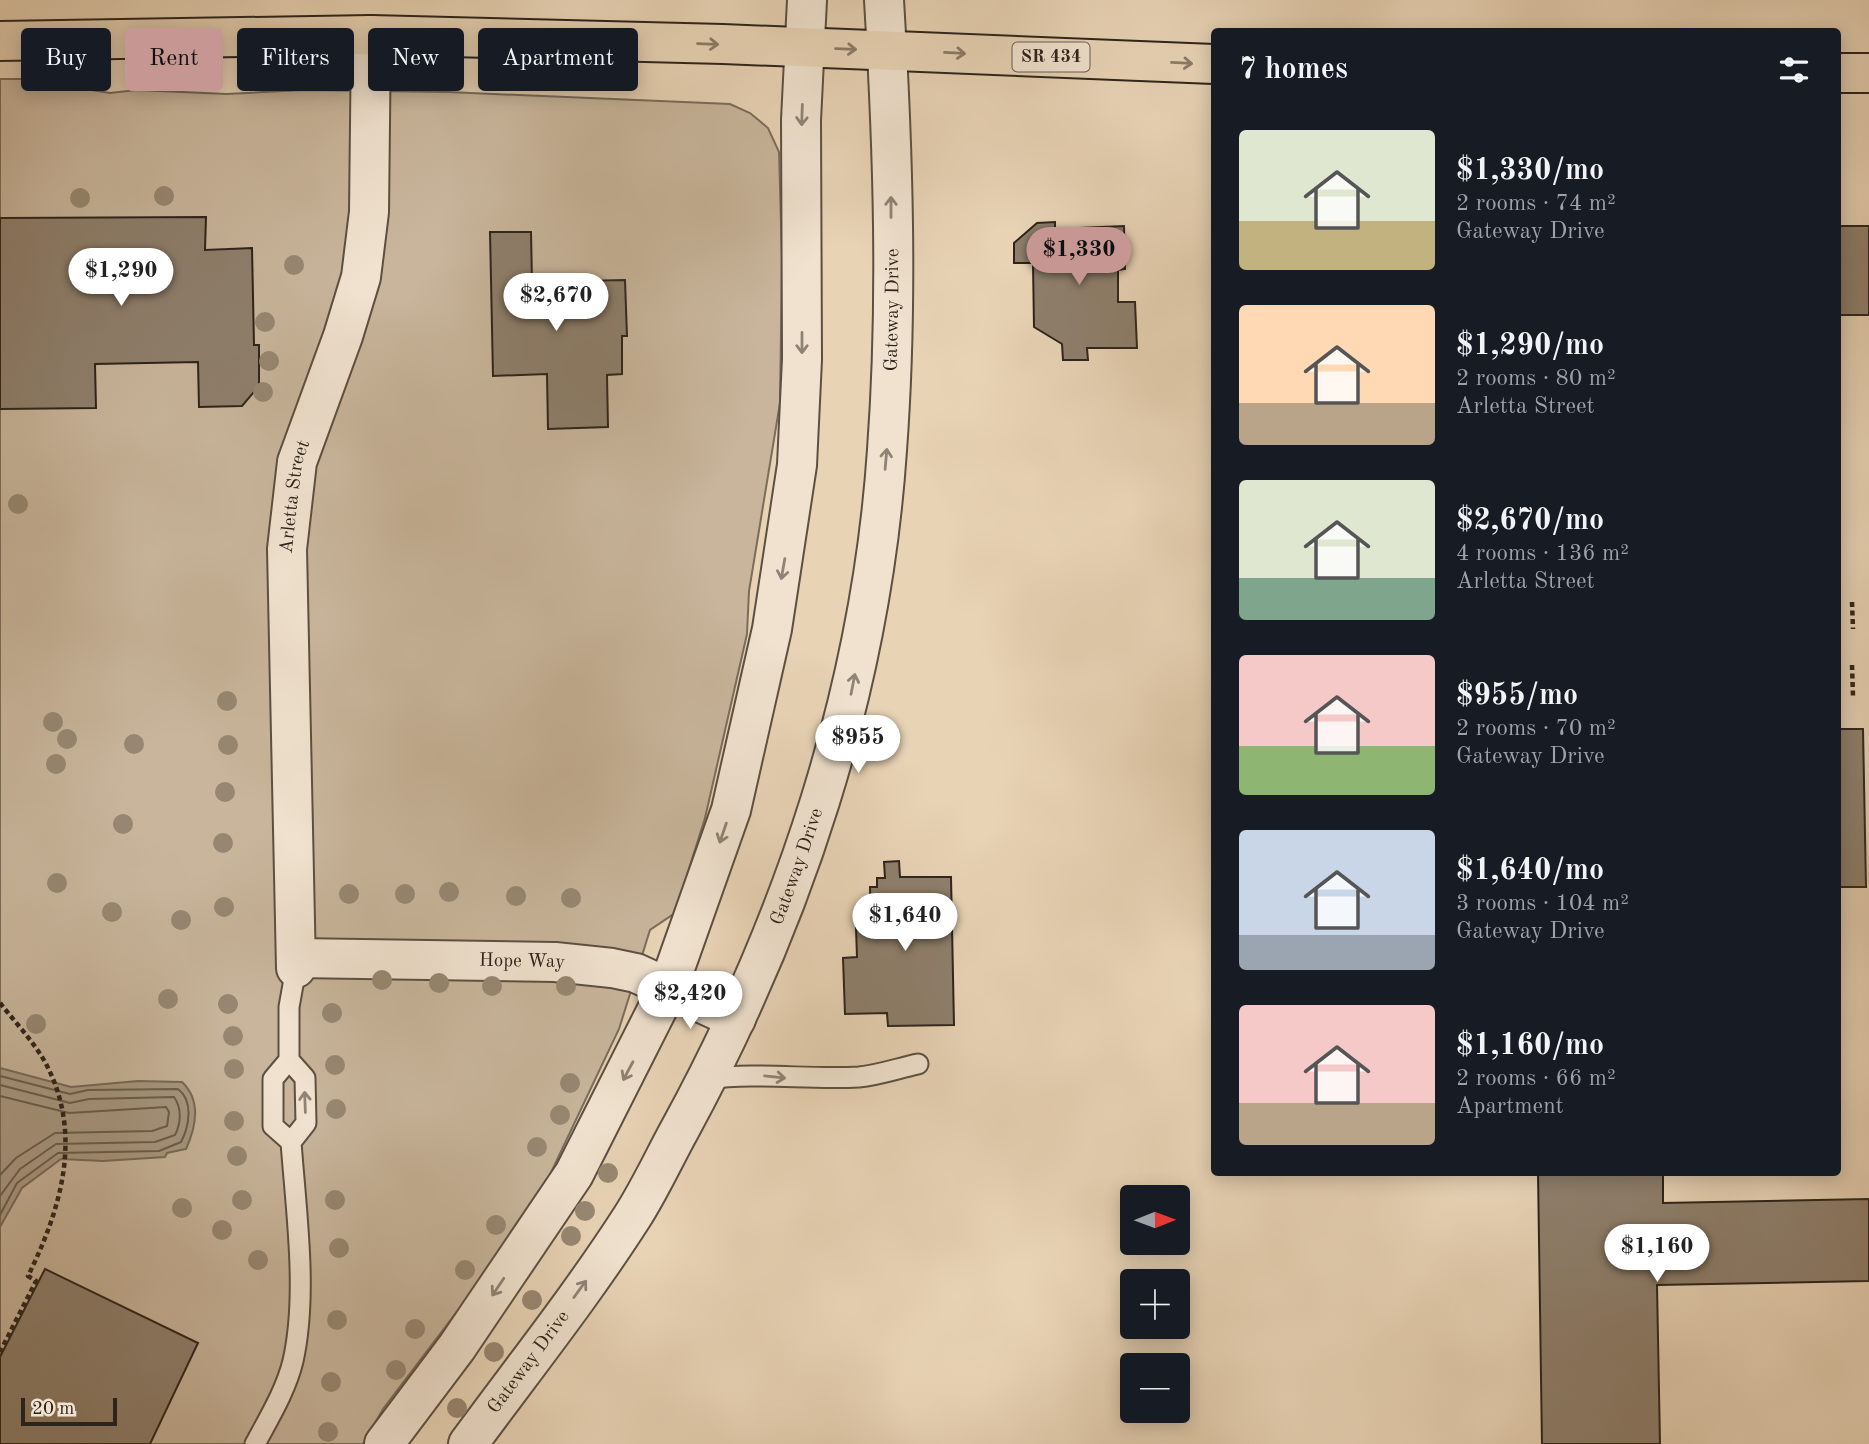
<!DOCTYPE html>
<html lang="en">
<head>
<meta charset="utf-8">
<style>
	body { margin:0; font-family:"Old Standard TT",serif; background:#20242c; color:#f1f3f6; height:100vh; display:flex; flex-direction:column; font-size:26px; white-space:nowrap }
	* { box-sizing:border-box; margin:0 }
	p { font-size:23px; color:#9ea1a6 }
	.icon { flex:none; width:38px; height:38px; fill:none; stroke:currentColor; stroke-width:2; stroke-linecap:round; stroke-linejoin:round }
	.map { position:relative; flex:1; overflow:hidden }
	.side { position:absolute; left:1211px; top:28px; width:630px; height:1148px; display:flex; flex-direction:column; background:#171b24; border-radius:7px; box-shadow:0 4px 18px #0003 }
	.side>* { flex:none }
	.top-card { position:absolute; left:21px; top:28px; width:665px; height:63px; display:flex; gap:14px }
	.needle { width:46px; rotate:89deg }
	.fabs { position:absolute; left:1120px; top:1185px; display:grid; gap:14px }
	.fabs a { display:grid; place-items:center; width:70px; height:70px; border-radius:7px; background:#171b24; box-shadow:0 4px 18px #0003; font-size:35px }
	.scale { position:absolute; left:21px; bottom:18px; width:96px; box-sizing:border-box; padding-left:7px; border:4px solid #2d241c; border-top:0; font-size:19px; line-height:24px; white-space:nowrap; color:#2d241c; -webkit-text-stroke:5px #f0e2cf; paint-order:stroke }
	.price { position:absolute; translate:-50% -60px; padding:0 16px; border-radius:24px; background:#fff; color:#222; font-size:23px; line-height:46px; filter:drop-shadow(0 2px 4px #0008) }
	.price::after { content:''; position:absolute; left:50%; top:42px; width:21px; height:16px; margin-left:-10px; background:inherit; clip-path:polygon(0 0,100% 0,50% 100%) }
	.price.selected { background:#c59692; color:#111 }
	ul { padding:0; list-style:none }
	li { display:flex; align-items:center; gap:21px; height:175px; padding:0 28px }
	li span { display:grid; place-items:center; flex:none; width:196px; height:140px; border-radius:7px; color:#555 }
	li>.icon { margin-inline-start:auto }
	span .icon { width:84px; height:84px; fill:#fffc; stroke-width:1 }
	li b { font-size:30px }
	h2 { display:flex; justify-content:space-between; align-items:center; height:84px; padding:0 28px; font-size:30px }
	.pill { padding:0 24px; border-radius:7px; background:#171b24; box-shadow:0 4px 18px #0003; font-size:24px; line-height:63px }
	.pill.selected { background:#c59692; color:#111 }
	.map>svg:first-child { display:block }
	.green { fill:#c8b59b; stroke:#7a6c5c; stroke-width:2 }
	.water { fill:#a89881; stroke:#776a59; stroke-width:2 }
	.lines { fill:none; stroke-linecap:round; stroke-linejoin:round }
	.shore { stroke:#6a5e4e; stroke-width:2 }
	.building { fill:#8e7f6c; stroke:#2d241c; stroke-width:2 }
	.service-casing { stroke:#5c5042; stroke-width:23 }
	.minor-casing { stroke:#5c5042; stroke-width:42 }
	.tertiary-casing { stroke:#5c5042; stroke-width:42 }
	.primary-casing { stroke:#2d241c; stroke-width:42 }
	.path { stroke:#2d241c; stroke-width:4.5; stroke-dasharray:5 3.5; stroke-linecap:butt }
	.service { stroke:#f0e2cf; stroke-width:19 }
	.minor { stroke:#f0e2cf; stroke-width:38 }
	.tertiary { stroke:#f0e2cf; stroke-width:38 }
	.primary { stroke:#e8d3b5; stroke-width:38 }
	.tree { fill:#978772 }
	.oneway { stroke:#8a7c68 }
	.oneway2 { stroke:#8e8376 }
	.labels { text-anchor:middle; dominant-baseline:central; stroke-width:6; stroke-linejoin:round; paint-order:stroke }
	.shield { fill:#f0e2cf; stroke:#685d52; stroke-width:2 }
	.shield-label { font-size:18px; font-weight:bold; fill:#2d241c }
	.street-label { font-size:19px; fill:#2d241c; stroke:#f0e2cf }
</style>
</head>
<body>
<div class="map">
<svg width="1869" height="1444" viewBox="0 0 1869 1444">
	<rect width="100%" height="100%" fill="#e8d3b5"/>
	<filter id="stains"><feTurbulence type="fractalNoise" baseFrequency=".00286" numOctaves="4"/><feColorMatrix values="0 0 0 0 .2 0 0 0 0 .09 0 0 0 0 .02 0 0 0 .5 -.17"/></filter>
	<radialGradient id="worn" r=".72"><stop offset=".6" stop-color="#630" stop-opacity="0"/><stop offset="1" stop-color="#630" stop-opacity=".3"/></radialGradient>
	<path class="green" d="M0,79H23L110,93L137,90L227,94L304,90L448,92L730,104L750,113L768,128L779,152L782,258L780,403L749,591L747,634L705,818L675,913L650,930L619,1029L547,1181L503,1251L383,1409L363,1444H0Z"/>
	<path class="water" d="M0,1068L71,1087L138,1081L182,1082C202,1101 196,1127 186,1149L167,1153L165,1157L103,1161L61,1159L22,1188L0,1227Z"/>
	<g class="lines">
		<path class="shore" d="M0,1076L70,1094L88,1090L178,1089C194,1101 189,1127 181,1142L159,1151L58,1153L17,1183L0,1215
			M0,1085L70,1103L89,1099L174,1097C182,1108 181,1123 175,1135L155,1142L56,1144L20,1169L0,1196
			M0,1096L69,1113L166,1107L169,1112L167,1126L152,1131L55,1133L16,1158L0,1175"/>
	</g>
	<path class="building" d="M206,217L205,250L252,248L254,345H259V386L242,406L199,407L198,362L95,364L96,408L0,409V218Z
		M1055,222V229L1124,226L1125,269L1118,270V302H1135L1137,348H1087L1088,360H1063L1062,344L1034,327L1033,263H1014V243L1037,223Z
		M1838,226H1869V315H1838Z
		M490,232H531L532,282L625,280L627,336H622V374L607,375L608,427L548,429L547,374L493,376Z
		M1212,256H1214V403Z
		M1838,729H1863L1866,887H1838Z
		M899,861L900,877H951L954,1025L888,1026L887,1013L845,1014L843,958L857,957L856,928H871L870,887H877V878H885L884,862Z
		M1538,1172H1663V1203L1869,1199V1281L1657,1285L1660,1444H1542Z
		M45,1269L198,1343L150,1444H0V1357Z"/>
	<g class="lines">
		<defs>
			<path id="service" d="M289,1060L273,1079V1126L291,1142L306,1123L305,1078L289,1060V1007L296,968
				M707,1079C758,1072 808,1080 859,1077C879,1075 899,1068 918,1064
				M255,1444C269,1418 286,1390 293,1361C308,1294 296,1211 291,1142"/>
			<g id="minor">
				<path id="s1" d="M296,958L555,962L612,968L636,973L736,1019"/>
				<path id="s2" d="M296,968L287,549L297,462L343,336L361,277L369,212L371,35"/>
			</g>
			<g id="tertiary">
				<path d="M384,1444L457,1347L574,1174L668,988L731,810L772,629L797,465L802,359L801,120L807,0"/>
				<path id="s3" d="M468,1444C523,1369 582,1295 632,1217C650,1189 664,1158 680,1129C794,920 871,688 887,450C898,301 893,149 884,0"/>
			</g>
			<path id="primary" d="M0,41L371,35L723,44L1214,64
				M1838,73H1869"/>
		</defs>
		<use href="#service" class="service-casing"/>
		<use href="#minor" class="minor-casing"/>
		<use href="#tertiary" class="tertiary-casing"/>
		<use href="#primary" class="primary-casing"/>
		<path class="path" d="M1852,602L1853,629
			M1852,665L1853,696
			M0,1003C15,1022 33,1041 45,1062C84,1134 61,1209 28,1276L36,1281L0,1352"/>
		<use href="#service" class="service"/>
		<use href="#minor" class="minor"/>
		<use href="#tertiary" class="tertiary"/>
		<use href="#primary" class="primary"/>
	</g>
	<g class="tree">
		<circle cx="164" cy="196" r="10"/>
		<circle cx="80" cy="198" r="10"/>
		<circle cx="294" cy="265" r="10"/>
		<circle cx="265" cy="322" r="10"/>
		<circle cx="269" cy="361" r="10"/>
		<circle cx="263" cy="392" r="10"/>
		<circle cx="18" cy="504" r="10"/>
		<circle cx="227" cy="701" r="10"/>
		<circle cx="53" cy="722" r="10"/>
		<circle cx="67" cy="739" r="10"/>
		<circle cx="134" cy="744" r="10"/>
		<circle cx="228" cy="745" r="10"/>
		<circle cx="56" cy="764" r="10"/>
		<circle cx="225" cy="792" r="10"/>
		<circle cx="123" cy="824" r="10"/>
		<circle cx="223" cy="843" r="10"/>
		<circle cx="57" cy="883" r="10"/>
		<circle cx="449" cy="892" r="10"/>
		<circle cx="349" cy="894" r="10"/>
		<circle cx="405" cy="894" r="10"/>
		<circle cx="516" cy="896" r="10"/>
		<circle cx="571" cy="898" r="10"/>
		<circle cx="224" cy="907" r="10"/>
		<circle cx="112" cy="912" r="10"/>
		<circle cx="181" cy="920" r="10"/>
		<circle cx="382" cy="980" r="10"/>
		<circle cx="439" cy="983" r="10"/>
		<circle cx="492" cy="986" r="10"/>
		<circle cx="566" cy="986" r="10"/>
		<circle cx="168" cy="999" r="10"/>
		<circle cx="228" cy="1004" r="10"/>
		<circle cx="332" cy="1013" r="10"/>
		<circle cx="36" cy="1024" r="10"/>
		<circle cx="233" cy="1036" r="10"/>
		<circle cx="335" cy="1065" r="10"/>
		<circle cx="234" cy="1069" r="10"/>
		<circle cx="570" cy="1083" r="10"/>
		<circle cx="336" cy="1109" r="10"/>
		<circle cx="560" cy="1115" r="10"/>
		<circle cx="234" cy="1121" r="10"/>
		<circle cx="537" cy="1147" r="10"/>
		<circle cx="237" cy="1156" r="10"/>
		<circle cx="608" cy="1173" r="10"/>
		<circle cx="242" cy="1200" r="10"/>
		<circle cx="335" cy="1200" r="10"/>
		<circle cx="182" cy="1208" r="10"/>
		<circle cx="585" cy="1211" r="10"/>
		<circle cx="496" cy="1225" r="10"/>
		<circle cx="222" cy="1230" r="10"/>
		<circle cx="571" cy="1236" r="10"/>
		<circle cx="339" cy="1248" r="10"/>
		<circle cx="258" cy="1260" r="10"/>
		<circle cx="465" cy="1270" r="10"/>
		<circle cx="532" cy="1300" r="10"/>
		<circle cx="337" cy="1320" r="10"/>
		<circle cx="415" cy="1329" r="10"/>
		<circle cx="494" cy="1352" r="10"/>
		<circle cx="396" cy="1370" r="10"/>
		<circle cx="331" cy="1382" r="10"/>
		<circle cx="457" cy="1408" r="10"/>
		<circle cx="328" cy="1432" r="10"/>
	</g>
	<defs><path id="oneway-shaft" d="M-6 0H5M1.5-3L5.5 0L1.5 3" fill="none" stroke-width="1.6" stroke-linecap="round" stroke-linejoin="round" transform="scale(1.75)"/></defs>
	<g class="oneway">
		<use href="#oneway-shaft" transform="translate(708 44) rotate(2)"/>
		<use href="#oneway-shaft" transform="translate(846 49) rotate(2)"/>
		<use href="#oneway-shaft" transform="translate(955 53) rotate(3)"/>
		<use href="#oneway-shaft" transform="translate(1182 63) rotate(3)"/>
	</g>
	<g class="oneway2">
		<use href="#oneway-shaft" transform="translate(802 115) rotate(92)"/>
		<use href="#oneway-shaft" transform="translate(891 207) rotate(-90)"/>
		<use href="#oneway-shaft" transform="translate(802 343) rotate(90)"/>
		<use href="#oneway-shaft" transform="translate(886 459) rotate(-85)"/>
		<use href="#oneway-shaft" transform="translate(783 569) rotate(100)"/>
		<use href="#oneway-shaft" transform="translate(853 684) rotate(-79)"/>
		<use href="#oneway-shaft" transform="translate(723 833) rotate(109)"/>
		<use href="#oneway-shaft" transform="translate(628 1071) rotate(118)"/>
		<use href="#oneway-shaft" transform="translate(775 1077) rotate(6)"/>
		<use href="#oneway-shaft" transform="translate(305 1102) rotate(-92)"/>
		<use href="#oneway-shaft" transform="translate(498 1287) rotate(124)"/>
		<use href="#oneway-shaft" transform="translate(580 1289) rotate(-54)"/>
	</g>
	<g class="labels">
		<rect class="shield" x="1012.5" y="42.5" width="77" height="29" rx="5"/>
		<g class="shield-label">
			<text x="1051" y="57">SR 434</text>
		</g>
		<g class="street-label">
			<text stroke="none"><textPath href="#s3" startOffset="1236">Gateway Drive</textPath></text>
			<text stroke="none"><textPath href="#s2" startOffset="472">Arletta Street</textPath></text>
			<text stroke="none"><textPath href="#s3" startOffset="668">Gateway Drive</textPath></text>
			<text stroke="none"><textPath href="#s1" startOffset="226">Hope Way</textPath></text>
			<text stroke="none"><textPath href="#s3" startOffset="102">Gateway Drive</textPath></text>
		</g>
	</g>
	<rect width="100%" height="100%" filter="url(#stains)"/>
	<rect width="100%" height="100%" fill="url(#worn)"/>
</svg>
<div class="fabs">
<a><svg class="needle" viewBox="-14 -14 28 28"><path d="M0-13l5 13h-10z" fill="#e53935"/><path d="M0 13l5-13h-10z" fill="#9ea1a6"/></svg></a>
<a>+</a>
<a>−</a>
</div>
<div class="scale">20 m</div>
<b class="price selected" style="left:1079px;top:287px">$1,330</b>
<b class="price" style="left:121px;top:308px">$1,290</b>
<b class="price" style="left:556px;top:333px">$2,670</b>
<b class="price" style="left:858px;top:775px">$955</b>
<b class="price" style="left:905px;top:953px">$1,640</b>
<b class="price" style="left:690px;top:1031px">$2,420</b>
<b class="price" style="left:1657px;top:1284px">$1,160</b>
<div class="top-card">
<a class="pill">Buy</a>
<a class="pill selected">Rent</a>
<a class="pill">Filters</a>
<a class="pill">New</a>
<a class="pill">Apartment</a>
</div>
<section class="side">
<h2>7 homes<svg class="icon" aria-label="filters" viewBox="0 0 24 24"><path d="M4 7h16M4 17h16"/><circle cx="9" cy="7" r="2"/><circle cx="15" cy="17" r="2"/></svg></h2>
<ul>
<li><span style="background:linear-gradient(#dfe7d0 65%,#c2b280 0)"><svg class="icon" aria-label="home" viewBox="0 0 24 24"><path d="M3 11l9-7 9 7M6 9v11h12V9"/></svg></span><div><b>$1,330/mo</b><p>2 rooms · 74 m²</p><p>Gateway Drive</p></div></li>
<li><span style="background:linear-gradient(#ffd9b3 70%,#b9a48a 0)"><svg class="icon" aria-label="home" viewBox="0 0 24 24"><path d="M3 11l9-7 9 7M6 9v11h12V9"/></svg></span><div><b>$1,290/mo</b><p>2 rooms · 80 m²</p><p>Arletta Street</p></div></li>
<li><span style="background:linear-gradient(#dfe7d0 70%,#7fa58c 0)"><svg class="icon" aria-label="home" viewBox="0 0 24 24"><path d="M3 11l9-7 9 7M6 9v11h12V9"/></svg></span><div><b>$2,670/mo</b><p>4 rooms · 136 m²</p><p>Arletta Street</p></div></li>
<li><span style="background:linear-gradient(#f6c9c9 65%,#8fb573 0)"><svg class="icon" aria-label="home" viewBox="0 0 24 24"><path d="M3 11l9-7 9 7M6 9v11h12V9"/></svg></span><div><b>$955/mo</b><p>2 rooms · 70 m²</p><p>Gateway Drive</p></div></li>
<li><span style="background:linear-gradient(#c9d6e8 75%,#9aa5b1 0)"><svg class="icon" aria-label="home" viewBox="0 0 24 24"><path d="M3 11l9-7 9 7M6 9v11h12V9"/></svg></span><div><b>$1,640/mo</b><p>3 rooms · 104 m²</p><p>Gateway Drive</p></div></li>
<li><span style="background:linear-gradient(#f6c9c9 70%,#b9a48a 0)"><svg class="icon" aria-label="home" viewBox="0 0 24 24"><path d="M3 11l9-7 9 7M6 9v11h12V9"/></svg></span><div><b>$1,160/mo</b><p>2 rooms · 66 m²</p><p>Apartment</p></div></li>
</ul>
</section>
</div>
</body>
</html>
